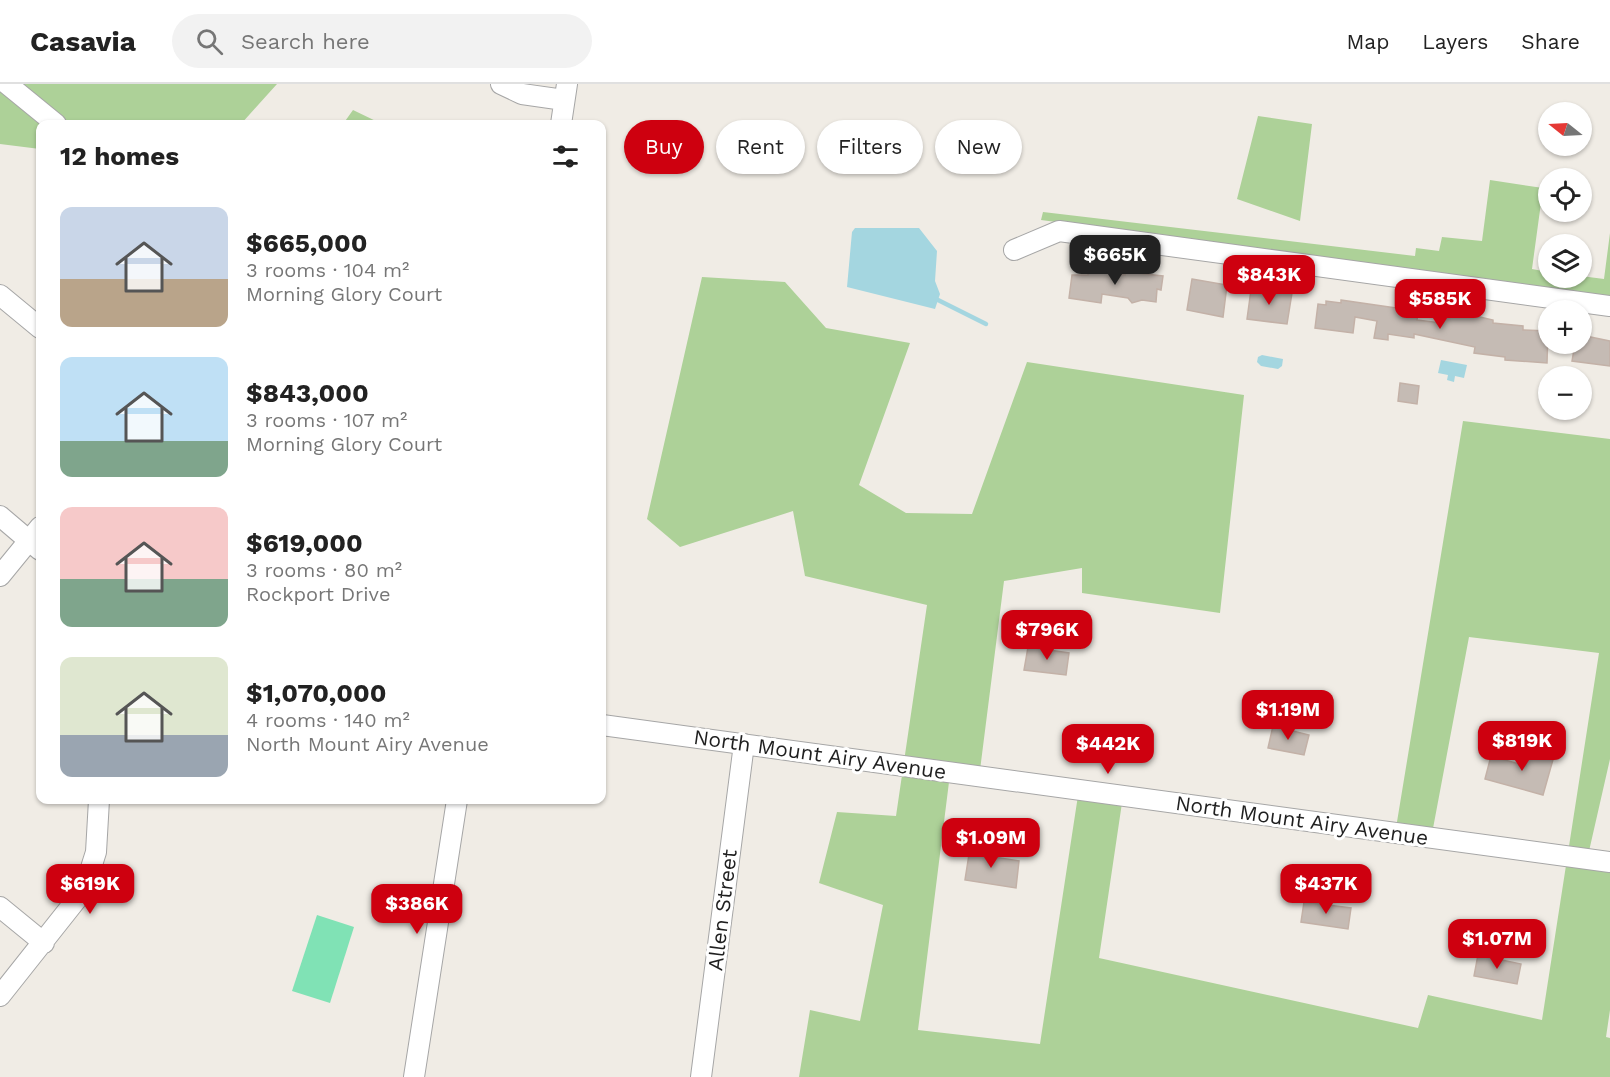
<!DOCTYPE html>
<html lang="en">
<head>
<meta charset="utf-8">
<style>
	body { margin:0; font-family:"Work Sans",sans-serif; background:#f2f2f2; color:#222; height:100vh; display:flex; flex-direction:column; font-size:22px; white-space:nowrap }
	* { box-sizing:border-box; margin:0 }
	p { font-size:20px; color:#767676 }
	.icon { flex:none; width:33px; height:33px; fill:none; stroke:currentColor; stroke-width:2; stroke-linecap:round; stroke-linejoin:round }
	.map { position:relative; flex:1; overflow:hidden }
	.details { position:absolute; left:36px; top:36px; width:570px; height:684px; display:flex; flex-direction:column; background:#fff; border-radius:12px; box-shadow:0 2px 4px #0004 }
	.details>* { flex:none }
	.banner { position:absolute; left:624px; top:36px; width:570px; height:54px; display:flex; gap:12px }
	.needle { width:39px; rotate:288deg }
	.buttons { position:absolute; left:1538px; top:18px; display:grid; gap:12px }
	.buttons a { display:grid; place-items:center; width:54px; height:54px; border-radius:50%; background:#fff; box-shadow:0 2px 4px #0004; font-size:30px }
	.price { position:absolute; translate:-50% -51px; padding:0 14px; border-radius:12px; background:#ce000f; color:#fff; font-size:20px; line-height:39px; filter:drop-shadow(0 2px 3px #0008) }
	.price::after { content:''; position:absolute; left:50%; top:36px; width:18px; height:14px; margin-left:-9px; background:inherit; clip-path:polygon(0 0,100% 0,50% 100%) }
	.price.current { background:#222; color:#fff }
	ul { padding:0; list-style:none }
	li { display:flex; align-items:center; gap:18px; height:150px; padding:0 24px }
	li span { display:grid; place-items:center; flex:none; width:168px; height:120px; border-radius:12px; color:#555 }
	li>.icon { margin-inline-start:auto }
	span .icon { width:72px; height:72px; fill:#fffc; stroke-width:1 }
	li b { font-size:26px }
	h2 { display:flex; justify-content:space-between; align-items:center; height:72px; padding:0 24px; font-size:26px }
	.tag { padding:0 21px; border-radius:27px; background:#fff; box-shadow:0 2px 4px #0004; font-size:21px; line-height:54px }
	.tag.current { background:#ce000f; color:#fff }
	header { display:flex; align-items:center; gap:36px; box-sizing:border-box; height:84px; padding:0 30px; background:#fff; border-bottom:2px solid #e0e0e0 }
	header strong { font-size:28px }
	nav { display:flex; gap:33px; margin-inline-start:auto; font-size:21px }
	.search { width:420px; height:54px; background:#f2f2f2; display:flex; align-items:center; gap:15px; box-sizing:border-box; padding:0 21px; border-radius:33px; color:#767676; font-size:22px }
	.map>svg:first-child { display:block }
	.forest { fill:#add198 }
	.pitch { fill:#80e2b5 }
	.water { fill:#a4d6e0 }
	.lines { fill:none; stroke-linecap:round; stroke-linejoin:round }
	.stream { stroke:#a4d6e0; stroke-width:4.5 }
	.building { fill:#c5bbb4; stroke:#c3b1a7; stroke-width:1.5 }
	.minor-casing { stroke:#a6a6a6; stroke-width:22 }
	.minor { stroke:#fff; stroke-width:20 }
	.labels { text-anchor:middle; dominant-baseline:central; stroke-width:6; stroke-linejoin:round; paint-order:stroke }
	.street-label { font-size:21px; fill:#1f1f1f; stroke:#fff }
</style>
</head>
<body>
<header>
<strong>Casavia</strong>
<div class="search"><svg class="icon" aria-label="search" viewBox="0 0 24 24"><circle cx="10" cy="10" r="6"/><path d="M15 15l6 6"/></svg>Search here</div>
<nav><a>Map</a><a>Layers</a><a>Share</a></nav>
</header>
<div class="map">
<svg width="1610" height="993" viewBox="0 0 1610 993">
	<rect width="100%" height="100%" fill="#f0ece5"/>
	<path class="forest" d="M0,0H277L241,40H40V65L0,60Z
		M353,26L382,40H343Z
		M1258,32L1312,40L1300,137L1237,115Z
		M1490,96L1543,104L1532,185L1548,188V194L1581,192L1604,195L1610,149V212L1041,136L1043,128L1415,172L1416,164L1439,167L1442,153L1482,157Z
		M702,193L785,198L826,244L910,259L859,401L906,429L972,430L1027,278L1244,311L1220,529L1082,509V484L1004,497L979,694L950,690L918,946L1040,960L1079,705L1123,712L1099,874L1418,944L1428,911L1542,936L1599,569L1469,553L1431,755L1395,750L1463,337L1610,355V675L1587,776L1610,780V926L1606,953L1610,954V993H799L810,926L860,937L883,821L819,799L837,728L896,732L927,521L805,492L793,427L680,463L647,435Z"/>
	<path class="pitch" d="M317,831L354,843L330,919L292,907Z"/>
	<path class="water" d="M855,144H919L937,167L935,197L940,210L935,225L847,203L852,148Z
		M1262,271L1283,275L1282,282L1278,285L1261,282L1257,278L1258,273Z
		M1441,276L1467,281L1464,294L1455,292L1454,298L1447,296L1448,291L1438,289Z"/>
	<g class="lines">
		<path class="stream" d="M938,216L986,240"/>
	</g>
	<path class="building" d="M1089,186L1125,191L1126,188L1163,192L1161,206L1157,205L1156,218L1142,216L1132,219L1128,214L1102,210L1101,219L1069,214L1072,191H1088Z
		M1192,195L1227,201L1223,233L1187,226Z
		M1251,206L1292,209L1287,240L1247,235Z
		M1341,216L1410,226L1418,230L1417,236L1441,239L1443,231L1452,233L1453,229L1480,233L1493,236V239L1523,242V246L1548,247L1547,279L1505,276V273L1474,269L1475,263L1414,250V254L1388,250V256L1374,254L1377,237L1355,233L1353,249L1315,244L1318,220L1326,221V217L1341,219Z
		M1581,251L1610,257V282L1572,277L1575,260H1581Z
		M1400,299L1419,302L1417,320L1398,317Z
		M1028,563L1069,569L1066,591L1024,586Z
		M1273,642L1309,651L1304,671L1268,664Z
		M1530,666L1554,672L1543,711L1485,695L1491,672L1526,682Z
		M970,764L988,766L987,772L1019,777L1016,804L965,796Z
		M1304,818L1351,824L1348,845L1301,838Z
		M1478,871L1521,880L1517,900L1474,892Z"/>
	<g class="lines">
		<defs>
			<path id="minor" d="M7,0L56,40
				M501,0L522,10L564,16
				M561,40L567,0
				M1014,166L1059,147L1610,222
				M0,211L40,244
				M0,432L40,466
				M0,492L40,443
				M602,641L1610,778
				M0,823L44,859
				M0,912L84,806L96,768L99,716
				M414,993L457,716
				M701,993L744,660"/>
		</defs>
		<use href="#minor" class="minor-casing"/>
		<use href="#minor" class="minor"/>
	</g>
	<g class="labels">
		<g class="street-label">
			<text transform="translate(820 670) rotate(8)">North Mount Airy Avenue</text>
			<text transform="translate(1302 736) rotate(8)">North Mount Airy Avenue</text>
			<text transform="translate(722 826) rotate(-83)">Allen Street</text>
		</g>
	</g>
</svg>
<div class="buttons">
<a><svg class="needle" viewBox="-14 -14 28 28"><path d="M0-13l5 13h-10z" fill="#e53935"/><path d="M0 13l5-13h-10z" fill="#767676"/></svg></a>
<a><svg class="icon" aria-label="locate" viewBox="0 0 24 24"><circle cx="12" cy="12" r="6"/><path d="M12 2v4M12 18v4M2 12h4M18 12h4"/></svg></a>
<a><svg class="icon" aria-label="layers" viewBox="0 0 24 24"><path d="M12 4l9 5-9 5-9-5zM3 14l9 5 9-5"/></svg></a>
<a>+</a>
<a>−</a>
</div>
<b class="price current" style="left:1115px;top:202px">$665K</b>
<b class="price" style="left:1269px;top:222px">$843K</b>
<b class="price" style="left:1440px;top:246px">$585K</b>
<b class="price" style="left:1047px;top:577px">$796K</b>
<b class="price" style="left:1288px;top:657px">$1.19M</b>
<b class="price" style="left:1522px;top:688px">$819K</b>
<b class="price" style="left:1108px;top:691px">$442K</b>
<b class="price" style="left:991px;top:785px">$1.09M</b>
<b class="price" style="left:90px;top:831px">$619K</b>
<b class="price" style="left:1326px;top:831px">$437K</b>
<b class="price" style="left:417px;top:851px">$386K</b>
<b class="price" style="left:1497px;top:886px">$1.07M</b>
<div class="banner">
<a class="tag current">Buy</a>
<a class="tag">Rent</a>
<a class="tag">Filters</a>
<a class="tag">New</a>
</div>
<section class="details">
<h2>12 homes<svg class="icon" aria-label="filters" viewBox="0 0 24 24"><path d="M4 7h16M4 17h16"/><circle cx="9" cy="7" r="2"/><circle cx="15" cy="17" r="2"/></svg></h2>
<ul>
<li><span style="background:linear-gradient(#c9d6e8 60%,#b9a48a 0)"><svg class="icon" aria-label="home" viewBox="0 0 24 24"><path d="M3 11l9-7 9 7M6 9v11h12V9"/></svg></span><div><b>$665,000</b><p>3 rooms · 104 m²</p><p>Morning Glory Court</p></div></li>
<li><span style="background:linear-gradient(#bfe0f5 70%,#7fa58c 0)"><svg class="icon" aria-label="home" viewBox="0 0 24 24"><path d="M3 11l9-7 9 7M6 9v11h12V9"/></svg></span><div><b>$843,000</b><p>3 rooms · 107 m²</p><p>Morning Glory Court</p></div></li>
<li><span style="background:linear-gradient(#f6c9c9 60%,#7fa58c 0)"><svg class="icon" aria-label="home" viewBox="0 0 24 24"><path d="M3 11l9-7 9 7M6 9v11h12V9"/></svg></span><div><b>$619,000</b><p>3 rooms · 80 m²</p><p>Rockport Drive</p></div></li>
<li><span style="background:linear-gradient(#dfe7d0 65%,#9aa5b1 0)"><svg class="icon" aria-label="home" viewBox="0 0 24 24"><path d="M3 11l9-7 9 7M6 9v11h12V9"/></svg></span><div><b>$1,070,000</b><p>4 rooms · 140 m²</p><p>North Mount Airy Avenue</p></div></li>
</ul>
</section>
</div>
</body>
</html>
